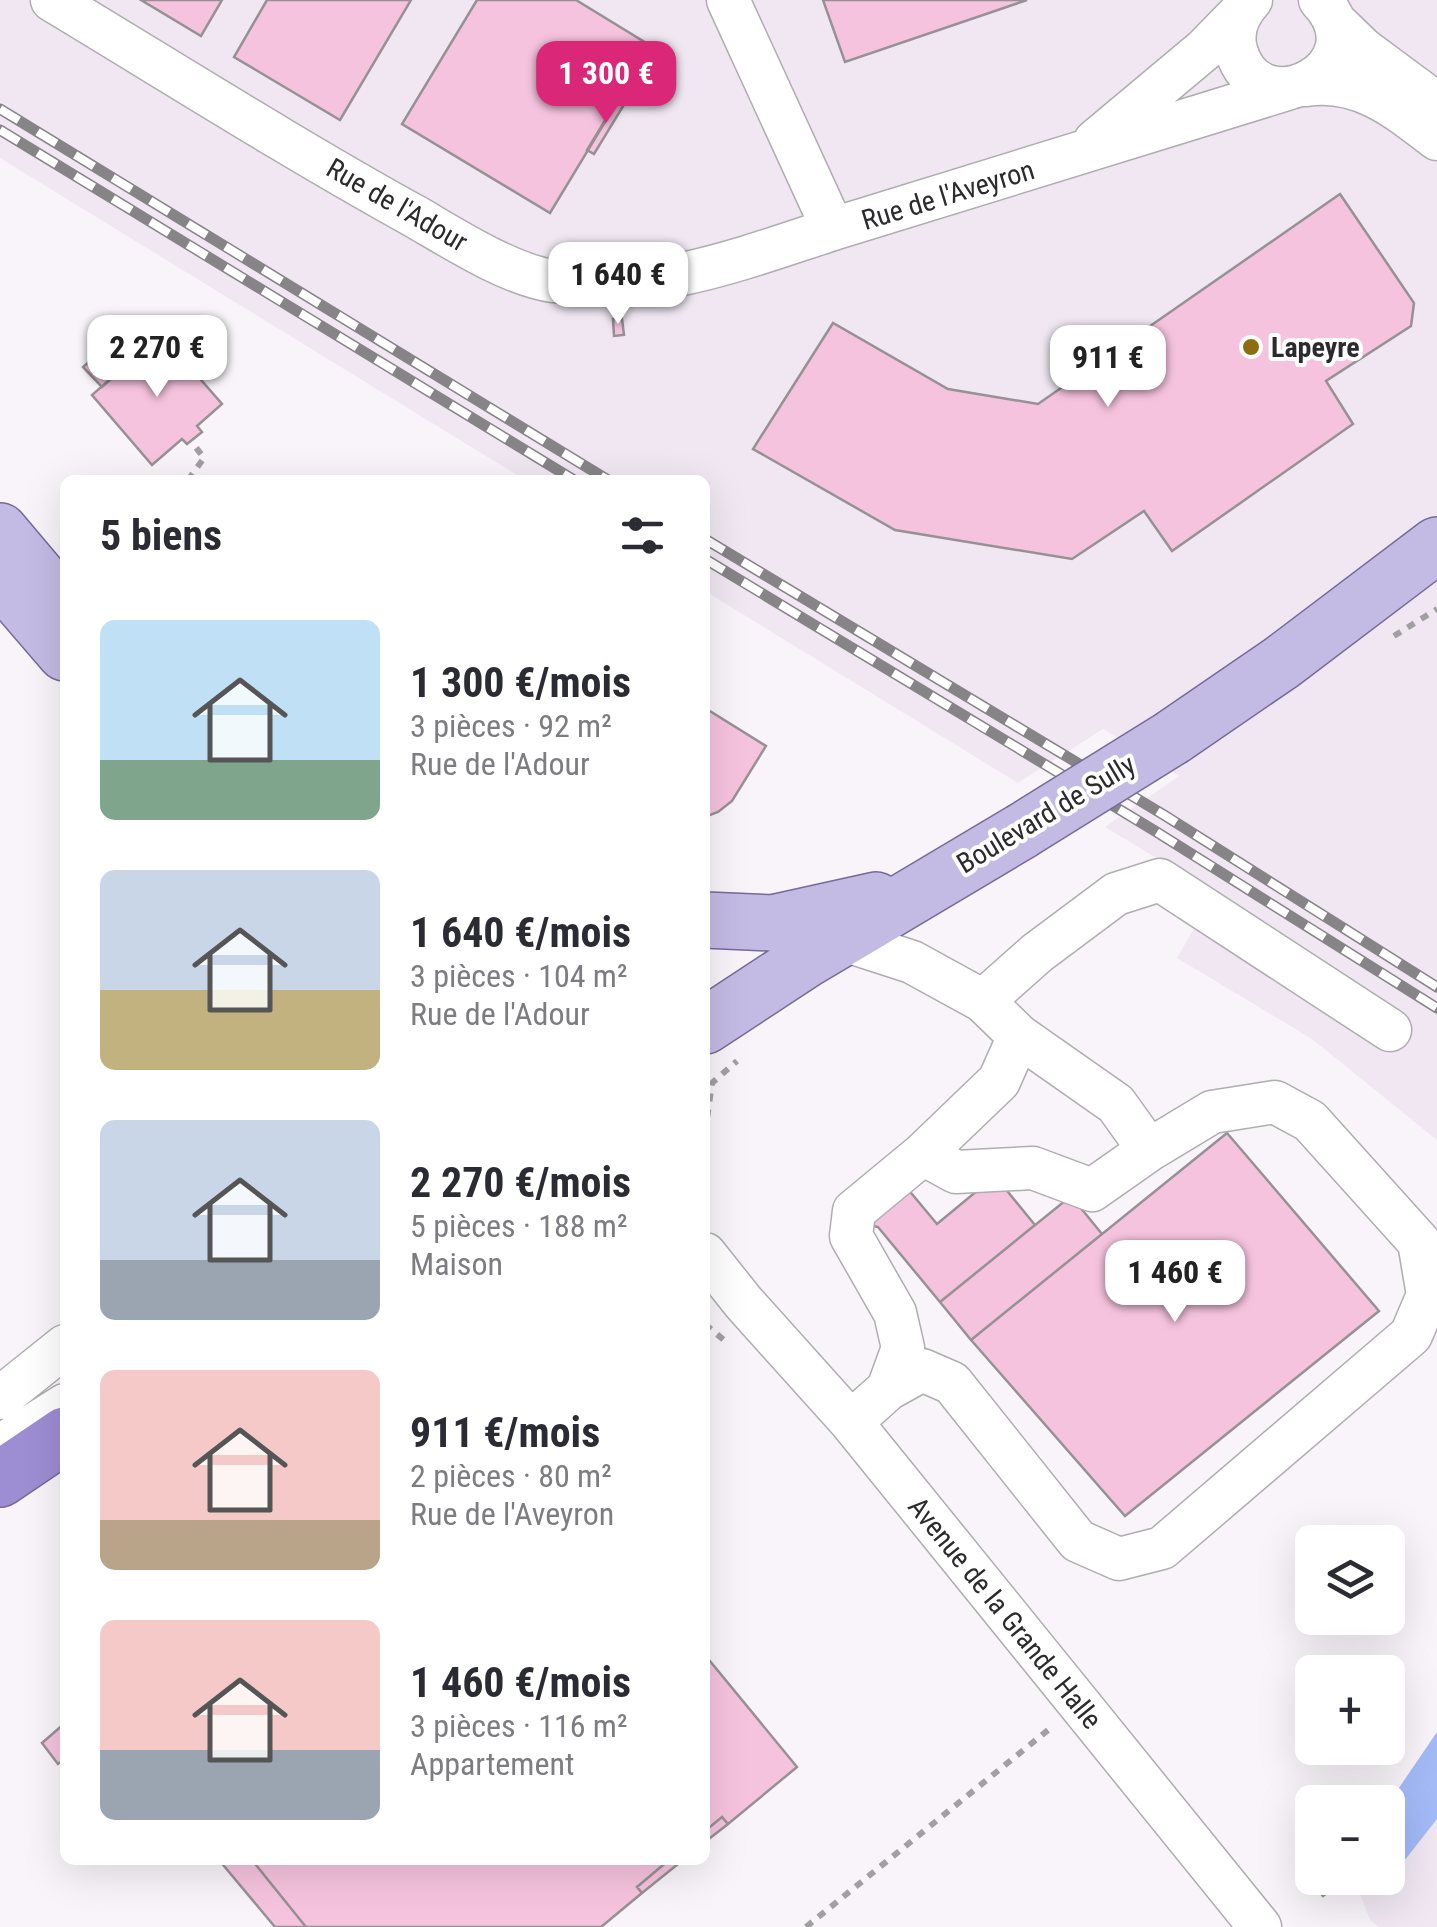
<!DOCTYPE html>
<html lang="fr">
<head>
<meta charset="utf-8">
<style>
	body { margin:0; font-family:"Roboto Condensed",sans-serif; background:#f7f7f7; color:#2b2b33; height:100vh; display:flex; flex-direction:column; font-size:38px; white-space:nowrap }
	* { box-sizing:border-box; margin:0 }
	p { font-size:32px; color:#7c7c81 }
	.icon { flex:none; width:55px; height:55px; fill:none; stroke:currentColor; stroke-width:2; stroke-linecap:round; stroke-linejoin:round }
	.map { position:relative; flex:1; overflow:hidden }
	.drawer { position:absolute; left:60px; top:475px; width:650px; height:1390px; display:flex; flex-direction:column; background:#fff; border-radius:15px; box-shadow:0 10px 40px #0002 }
	.drawer>* { flex:none }
	.fabs { position:absolute; left:1295px; top:1525px; display:grid; gap:20px }
	.fabs a { display:grid; place-items:center; width:110px; height:110px; border-radius:15px; background:#fff; box-shadow:0 10px 40px #0002; font-size:50px }
	.price { position:absolute; translate:-50% -85px; padding:0 22px; border-radius:20px; background:#fff; color:#222; font-size:32px; line-height:65px; filter:drop-shadow(0 2px 5px #0008) }
	.price::after { content:''; position:absolute; left:50%; top:60px; width:30px; height:22px; margin-left:-15px; background:inherit; clip-path:polygon(0 0,100% 0,50% 100%) }
	.price.on { background:#db2777; color:#fff }
	ul { padding:0; list-style:none }
	li { display:flex; align-items:center; gap:30px; height:250px; padding:0 40px }
	li span { display:grid; place-items:center; flex:none; width:280px; height:200px; border-radius:15px; color:#555 }
	li>.icon { margin-inline-start:auto }
	span .icon { width:120px; height:120px; fill:#fffc; stroke-width:1 }
	li b { font-size:42px }
	h2 { display:flex; justify-content:space-between; align-items:center; height:120px; padding:0 40px; font-size:42px }
	.map>svg:first-child { display:block }
	.built { fill:#f0e7f2 }
	.water { fill:#a3baf7 }
	.building { fill:#f6c3de; stroke:#969194; stroke-width:2.5 }
	.lines { fill:none; stroke-linecap:round; stroke-linejoin:round }
	.minor-casing { stroke:#b0adb1; stroke-width:45 }
	.major-casing { stroke:#756a99; stroke-width:58 }
	.highway-casing { stroke:#756a99; stroke-width:58 }
	.path { stroke:#a29fa3; stroke-width:6; stroke-dasharray:8 8; stroke-linecap:butt }
	.minor { stroke:#fff; stroke-width:42 }
	.major { stroke:#c4bbe5; stroke-width:55 }
	.highway { stroke:#9d8dd3; stroke-width:55 }
	.rail-casing { stroke:#868487; stroke-width:11 }
	.rail { stroke:#fff; stroke-width:8; stroke-dasharray:22; stroke-linecap:butt }
	.major-bridge-casing { stroke:#756a99; stroke-width:58; stroke-linecap:butt }
	.major-bridge { stroke:#c4bbe5; stroke-width:55 }
	.poi-dot { fill:#8c6d0f; stroke:#fff; stroke-width:4 }
	.labels { text-anchor:middle; dominant-baseline:central; stroke-width:8; stroke-linejoin:round; paint-order:stroke }
	.street-label { font-size:28px; fill:#2b2a2c; stroke:#fff }
	.poi-label { font-size:28px; font-weight:bold; fill:#2b2a2c; stroke:#fff; text-anchor:start }
</style>
</head>
<body>
<div class="map">
<svg width="1437" height="1927" viewBox="0 0 1437 1927">
	<rect width="100%" height="100%" fill="#f8f4f9"/>
	<path class="built" d="M0,0H1437V1140L1312,1039L1177,958L1196,925L1198,883L1105,827L1179,776L1103,729L1018,783L705,591V480H525L0,158Z
		M1437,1732V1927H1379L1370,1920L1354,1878H1388V1808Z"/>
	<path class="water" d="M1437,1732V1819L1397,1870L1388,1859V1804Z"/>
	<path class="building" d="M141,0H222L201,36Z
		M267,0H411L340,120L234,57Z
		M477,0H576L651,46L550,213L402,124Z
		M823,0H1027L845,62Z
		M618,99L625,103L594,154L587,150Z
		M1340,194L1414,303L1411,326L1326,381L1353,424L1172,551L1144,511L1072,559L895,530L753,449L833,323L948,389L1038,404Z
		M613,319H622L624,335L614,336Z
		M161,334L222,404L197,426L202,432L187,444L182,439L152,465L92,395Z
		M113,341L131,361L102,387L83,367Z
		M705,708L766,746L732,801L718,812L705,817Z
		M1227,1133L1379,1311L1125,1516L971,1340Z
		M995,1176L1035,1225L940,1302L878,1227L870,1225L907,1188L937,1224Z
		M1071,1196L1102,1234L971,1340L940,1302Z
		M705,1655L797,1767L728,1824L722,1817L705,1831Z
		M65,1723V1758L58,1764L42,1743Z
		M722,1817L728,1824L705,1842V1831Z
		M219,1860H252L306,1927H275Z
		M252,1860H669L637,1887L642,1893L601,1927H306Z
		M669,1860H683L642,1893L637,1887Z
		M1325,1878H1346L1323,1896L1315,1886Z"/>
	<g class="lines">
		<defs>
			<path id="minor" d="M52,0C173,73 293,149 416,217C454,239 510,275 553,281C651,294 741,259 833,229
				M728,0L833,229L1287,89
				M1251,0C1238,14 1231,31 1236,50C1259,132 1383,66 1320,0
				M1335,22L1363,49L1437,104
				M1306,85C1359,77 1397,108 1437,139
				M1095,141L1205,49L1243,10
				M841,939L912,962L983,1001L1019,1036L1116,1104L1149,1150
				M983,1001L1037,953L1116,894L1160,880L1390,1030
				M923,1154L999,1081L1019,1036
				M705,1254L744,1303L851,1422L1260,1927
				M0,1398L65,1346
				M851,1422L888,1389L922,1370L952,1383L1078,1541L1119,1559L1162,1548L1411,1335L1428,1295L1419,1242L1310,1121L1275,1102L1212,1112L1149,1150L1092,1190L1033,1168L956,1172L923,1154L854,1211L851,1236L895,1313L903,1348L888,1389
				M0,1446L65,1405"/>
			<path id="major" d="M0,531L65,608
				M9,588L65,653
				M1173,737L1281,663L1437,545
				M705,920L772,923L876,900
				M705,1026L807,959L1022,831"/>
			<path id="highway" d="M0,1479L65,1435"/>
		</defs>
		<use href="#minor" class="minor-casing"/>
		<use href="#major" class="major-casing"/>
		<use href="#highway" class="highway-casing"/>
		<path class="path" d="M188,480L204,458L191,441
			M1394,636L1437,609
			M705,1133L712,1083L737,1061
			M705,1324L725,1341
			M806,1927L1053,1726"/>
		<use href="#minor" class="minor"/>
		<use href="#major" class="major"/>
		<use href="#highway" class="highway"/>
		<defs>
			<path id="rail" d="M0,109L608,480
				M0,130L574,480
				M705,539L1164,815L1437,987
				M705,559L1155,831L1437,1008"/>
		</defs>
		<use href="#rail" class="rail-casing"/>
		<use href="#rail" class="rail"/>
		<defs>
			<path id="major-bridge" d="M1022,831L1173,737"/>
		</defs>
		<use href="#major-bridge" class="major-bridge-casing"/>
		<use href="#major-bridge" class="major-bridge"/>
	</g>
	<circle class="poi-dot" cx="1251" cy="347" r="10"/>
	<g class="labels">
		<g class="street-label">
			<text transform="translate(948 195) rotate(-17)">Rue de l'Aveyron</text>
			<text transform="translate(397 205) rotate(30)">Rue de l'Adour</text>
			<text transform="translate(1046 814) rotate(-31)">Boulevard de Sully</text>
			<text transform="translate(1005 1613) rotate(51)">Avenue de la Grande Halle</text>
		</g>
		<g class="poi-label">
			<text x="1271" y="347">Lapeyre</text>
		</g>
	</g>
</svg>
<div class="fabs">
<a><svg class="icon" aria-label="layers" viewBox="0 0 24 24"><path d="M12 4l9 5-9 5-9-5zM3 14l9 5 9-5"/></svg></a>
<a>+</a>
<a>−</a>
</div>
<b class="price on" style="left:606px;top:126px">1 300 €</b>
<b class="price" style="left:618px;top:327px">1 640 €</b>
<b class="price" style="left:157px;top:400px">2 270 €</b>
<b class="price" style="left:1108px;top:410px">911 €</b>
<b class="price" style="left:1175px;top:1325px">1 460 €</b>
<section class="drawer">
<h2>5 biens<svg class="icon" aria-label="filters" viewBox="0 0 24 24"><path d="M4 7h16M4 17h16"/><circle cx="9" cy="7" r="2"/><circle cx="15" cy="17" r="2"/></svg></h2>
<ul>
<li><span style="background:linear-gradient(#bfe0f5 70%,#7fa58c 0)"><svg class="icon" aria-label="home" viewBox="0 0 24 24"><path d="M3 11l9-7 9 7M6 9v11h12V9"/></svg></span><div><b>1 300 €/mois</b><p>3 pièces · 92 m²</p><p>Rue de l'Adour</p></div></li>
<li><span style="background:linear-gradient(#c9d6e8 60%,#c2b280 0)"><svg class="icon" aria-label="home" viewBox="0 0 24 24"><path d="M3 11l9-7 9 7M6 9v11h12V9"/></svg></span><div><b>1 640 €/mois</b><p>3 pièces · 104 m²</p><p>Rue de l'Adour</p></div></li>
<li><span style="background:linear-gradient(#c9d6e8 70%,#9aa5b1 0)"><svg class="icon" aria-label="home" viewBox="0 0 24 24"><path d="M3 11l9-7 9 7M6 9v11h12V9"/></svg></span><div><b>2 270 €/mois</b><p>5 pièces · 188 m²</p><p>Maison</p></div></li>
<li><span style="background:linear-gradient(#f6c9c9 75%,#b9a48a 0)"><svg class="icon" aria-label="home" viewBox="0 0 24 24"><path d="M3 11l9-7 9 7M6 9v11h12V9"/></svg></span><div><b>911 €/mois</b><p>2 pièces · 80 m²</p><p>Rue de l'Aveyron</p></div></li>
<li><span style="background:linear-gradient(#f6c9c9 65%,#9aa5b1 0)"><svg class="icon" aria-label="home" viewBox="0 0 24 24"><path d="M3 11l9-7 9 7M6 9v11h12V9"/></svg></span><div><b>1 460 €/mois</b><p>3 pièces · 116 m²</p><p>Appartement</p></div></li>
</ul>
</section>
</div>
</body>
</html>
